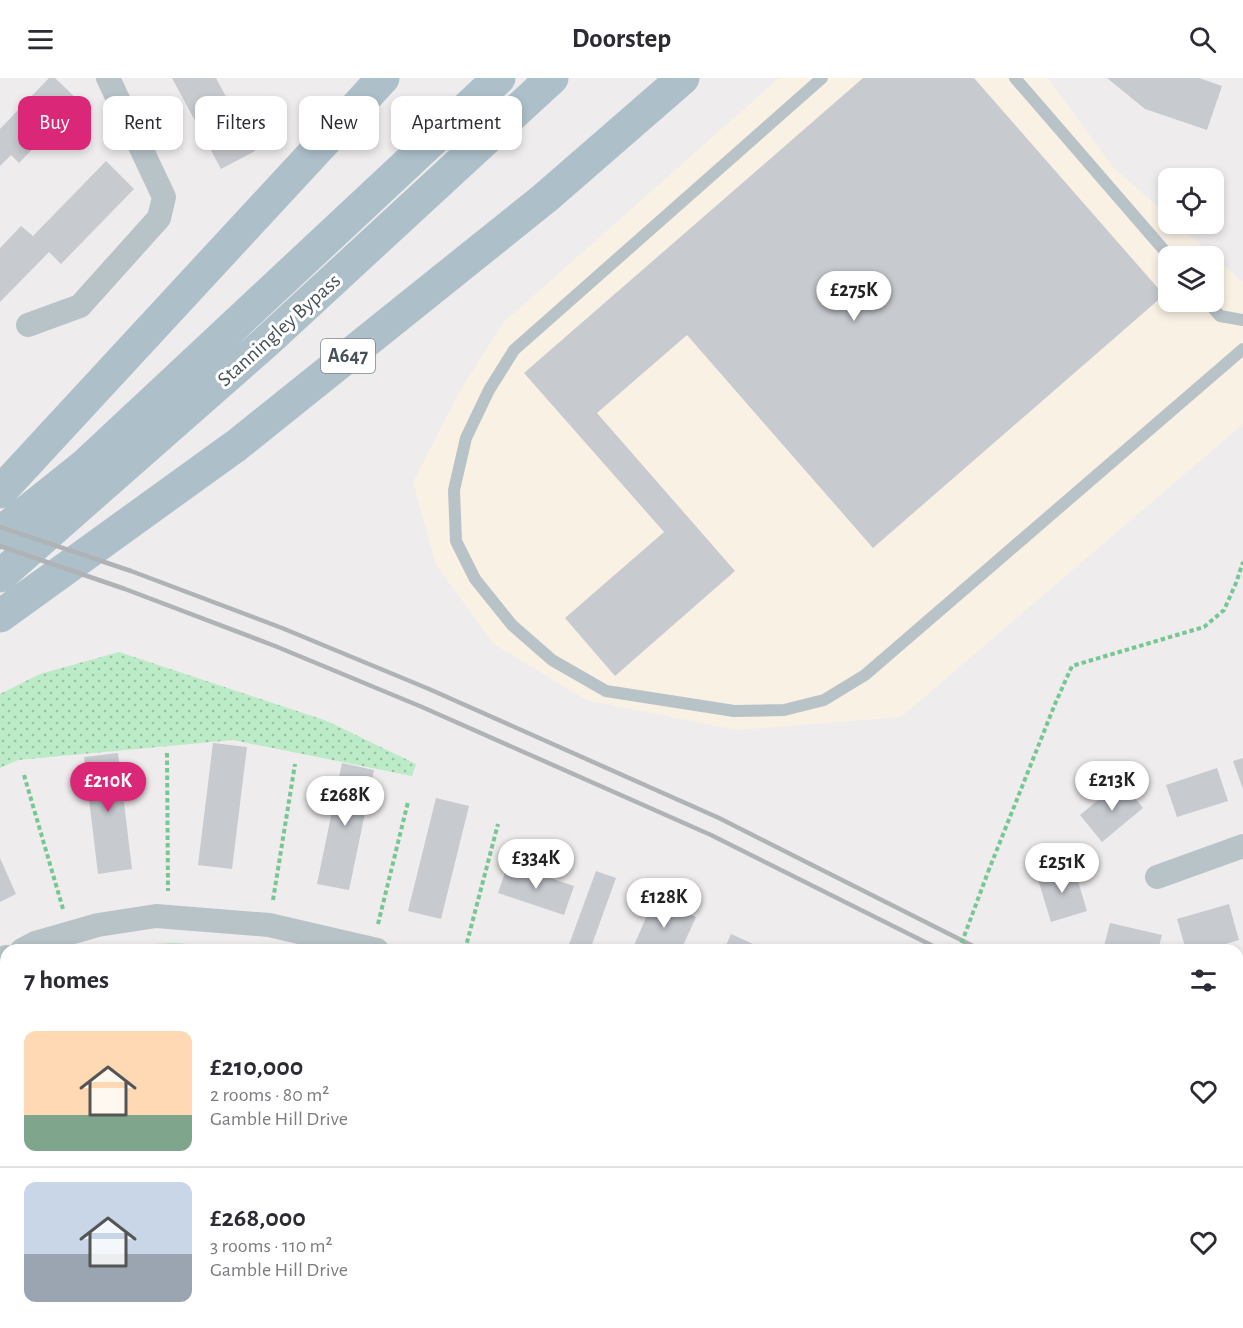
<!DOCTYPE html>
<html lang="en">
<head>
<meta charset="utf-8">
<style>
	body { margin:0; font-family:"Alegreya Sans",sans-serif; background:#f7f7f7; color:#2b2b33; height:100vh; display:flex; flex-direction:column; font-size:22px; white-space:nowrap }
	* { box-sizing:border-box; margin:0 }
	p { font-size:20px; color:#7c7c81 }
	.icon { flex:none; width:33px; height:33px; fill:none; stroke:currentColor; stroke-width:2; stroke-linecap:round; stroke-linejoin:round }
	.map { position:relative; flex:1; overflow:hidden }
	.sheet { position:absolute; left:0px; top:866px; width:1244px; height:386px; display:flex; flex-direction:column; background:#fff; border-radius:18px 18px 0 0; box-shadow:0 3px 9px #0003 }
	.sheet>* { flex:none }
	.banner { position:absolute; left:18px; top:18px; width:600px; height:54px; display:flex; gap:12px }
	.fabs { position:absolute; left:1158px; top:90px; display:grid; gap:12px }
	.fabs a { display:grid; place-items:center; width:66px; height:66px; border-radius:12px; background:#fff; box-shadow:0 3px 9px #0003; font-size:30px }
	.price { position:absolute; translate:-50% -51px; padding:0 14px; border-radius:21px; background:#fff; color:#222; font-size:20px; line-height:39px; filter:drop-shadow(0 2px 3px #0008) }
	.price::after { content:''; position:absolute; left:50%; top:36px; width:18px; height:14px; margin-left:-9px; background:inherit; clip-path:polygon(0 0,100% 0,50% 100%) }
	.price.on { background:#db2777; color:#fff }
	ul { padding:0; list-style:none }
	li { display:flex; align-items:center; gap:18px; height:150px; padding:0 24px }
	li+li { border-top:2px solid #e1e1e2 }
	li span { display:grid; place-items:center; flex:none; width:168px; height:120px; border-radius:12px; color:#555 }
	li>.icon { margin-inline-start:auto }
	span .icon { width:72px; height:72px; fill:#fffc; stroke-width:1 }
	li b { font-size:26px }
	h2 { display:flex; justify-content:space-between; align-items:center; height:72px; padding:0 24px; font-size:26px }
	.chip { padding:0 21px; border-radius:12px; background:#fff; box-shadow:0 3px 9px #0003; font-size:21px; line-height:54px }
	.chip.on { background:#db2777; color:#fff }
	header { display:flex; justify-content:space-between; align-items:center; height:78px; padding:0 24px; background:#fff; font-size:27px; font-weight:700 }
	.map>svg:first-child { display:block }
	.commercial { fill:#faf1e5; fill-rule:evenodd }
	.grass { fill:url(#grass-dots) }
	.building { fill:#c7cacf }
	.lines { fill:none; stroke-linecap:round; stroke-linejoin:round }
	.path { stroke:#77c794; stroke-width:4; stroke-dasharray:4.5 3; stroke-linecap:butt }
	.service { stroke:#b8c3c8; stroke-width:12 }
	.minor { stroke:#b8c3c8; stroke-width:24 }
	.primary { stroke:#adc0ca; stroke-width:33 }
	.rail { stroke:#afb3b6; stroke-width:4.5 }
	.path-bridge { stroke:#77c794; stroke-width:4; stroke-dasharray:4.5 3; stroke-linecap:butt }
	.labels { text-anchor:middle; dominant-baseline:central; stroke-width:6; stroke-linejoin:round; paint-order:stroke }
	.shield { fill:#fff; stroke:#7e868a; stroke-width:1.5 }
	.shield-label { font-size:20px; font-weight:bold; fill:#465258 }
	.street-label { font-size:21px; fill:#465258; stroke:#fff }
</style>
</head>
<body>
<header><svg class="icon" aria-label="menu" viewBox="0 0 24 24"><path d="M4 6h16M4 12h16M4 18h16"/></svg>Doorstep<svg class="icon" aria-label="search" viewBox="0 0 24 24"><circle cx="10" cy="10" r="6"/><path d="M15 15l6 6"/></svg></header>
<div class="map">
<svg width="1243" height="1250" viewBox="0 0 1243 1250">
	<defs>
		<pattern id="grass-dots" width="8" height="8" patternUnits="userSpaceOnUse" patternTransform="scale(1.5)"><rect width="8" height="8" fill="#bcebc8"/><path d="M2 2h.1M6 6h.1" fill="none" stroke="#9bc1a5" stroke-width="1.8" stroke-linecap="round"/></pattern>
	</defs>
	<rect width="100%" height="100%" fill="#efeced"/>
	<path class="commercial" d="M779,0H1048L1112,88L1168,138V146H1177L1243,204V346L901,639L737,652L586,622L494,566L436,487L413,404L461,311L503,245ZM1168,178H1214V224H1168Z"/>
	<path class="grass" d="M119,574L327,643L416,686L412,698L233,662L18,682L0,690V616L40,596Z
		M175,865L187,866L186,871H101L131,867Z
		M6,907V1005L0,1004V910Z
		M0,1021L6,1022V1085L0,1113Z
		M538,1245H611L610,1250H537Z"/>
	<path class="building" d="M49,0H55L79,23L19,85L11,77L0,88V51Z
		M172,0H216L255,73L221,91Z
		M863,0H974L1164,217L873,470L687,257L597,335L735,493L615,598L565,540L664,454L524,295Z
		M1107,0H1199L1222,8L1207,52L1145,31Z
		M106,83L134,111L61,186L49,174L0,224V170L21,148L33,158Z
		M213,665L247,669L232,791L198,787Z
		M118,675L132,791L98,796L84,679Z
		M1243,680V711L1233,683Z
		M342,685L374,692L349,812L317,806Z
		M1217,690L1228,723L1177,739L1166,707Z
		M1121,703L1143,730L1102,764L1080,737Z
		M436,720L469,728L441,841L408,833Z
		M0,780L16,816L0,824Z
		M508,786L574,808L564,837L498,815Z
		M1073,787L1087,833L1051,844L1037,798Z
		M596,793L616,800L590,872H567Z
		M654,821L696,839L681,872H632Z
		M1229,826L1239,862L1206,872H1186L1177,841Z
		M1110,845L1162,857L1158,872H1103Z
		M731,856L751,865L767,872H724Z
		M5,1098L6,1099V1157L0,1156V1121Z
		M415,1245H497L496,1250H429Z
		M641,1245H675V1250H640Z
		M694,1245H729L728,1250H693Z
		M1105,1245H1147L1142,1250H1111Z"/>
	<g class="lines">
		<path class="path" d="M167,675L168,813
			M24,697L63,831
			M988,794L1055,626L1072,588L1204,549L1224,532L1236,505L1243,484
			M273,822L295,686
			M378,846L408,724
			M465,872L498,746
			M0,1014L6,1015
			M131,1245L153,1250
			M288,1245L301,1250
			M261,1250L262,1245
			M527,1250L528,1245
			M616,1250L617,1245
			M739,1250L740,1245"/>
		<path class="service" d="M822,0L514,272L489,312L466,360L454,412L456,463L475,501L512,547L552,582L606,613L734,633L784,632L824,622L865,597L1243,271
			M1015,0L1169,178
			M1208,224L1220,238L1243,242
			M0,1216L2,1208L6,1206"/>
		<path class="minor" d="M28,247L80,228L159,140L164,119L108,0
			M1157,799L1243,768
			M22,872L35,865L98,847L156,838L269,847L377,872
			M0,882L6,879
			M840,1250L841,1245
			M1042,1250L1044,1245"/>
		<path class="primary" d="M0,414L383,0
			M0,455L86,386L499,0
			M0,498L267,263L552,0
			M0,538L237,367L545,120L683,0"/>
		<path class="rail" d="M0,449L131,493L282,550L429,611L719,740L981,872
			M0,468L125,511L275,568L422,629L711,757L941,872
			M1238,1011L1243,1014
			M1238,1033L1243,1036"/>
		<path class="path-bridge" d="M959,872L988,794"/>
	</g>
	<g class="labels">
		<rect class="shield" x="321" y="261" width="54" height="34" rx="4.5"/>
		<g class="shield-label">
			<text x="348" y="278">A647</text>
		</g>
		<g class="street-label">
			<text transform="translate(279 252) rotate(-42)">Stanningley Bypass</text>
		</g>
	</g>
</svg>
<div class="fabs">
<a><svg class="icon" aria-label="locate" viewBox="0 0 24 24"><circle cx="12" cy="12" r="6"/><path d="M12 2v4M12 18v4M2 12h4M18 12h4"/></svg></a>
<a><svg class="icon" aria-label="layers" viewBox="0 0 24 24"><path d="M12 4l9 5-9 5-9-5zM3 14l9 5 9-5"/></svg></a>
</div>
<b class="price" style="left:854px;top:244px">£275K</b>
<b class="price" style="left:1112px;top:734px">£213K</b>
<b class="price on" style="left:108px;top:735px">£210K</b>
<b class="price" style="left:345px;top:749px">£268K</b>
<b class="price" style="left:536px;top:812px">£334K</b>
<b class="price" style="left:1062px;top:816px">£251K</b>
<b class="price" style="left:664px;top:851px">£128K</b>
<div class="banner">
<a class="chip on">Buy</a>
<a class="chip">Rent</a>
<a class="chip">Filters</a>
<a class="chip">New</a>
<a class="chip">Apartment</a>
</div>
<section class="sheet">
<h2>7 homes<svg class="icon" aria-label="filters" viewBox="0 0 24 24"><path d="M4 7h16M4 17h16"/><circle cx="9" cy="7" r="2"/><circle cx="15" cy="17" r="2"/></svg></h2>
<ul>
<li><span style="background:linear-gradient(#ffd9b3 70%,#7fa58c 0)"><svg class="icon" aria-label="home" viewBox="0 0 24 24"><path d="M3 11l9-7 9 7M6 9v11h12V9"/></svg></span><div><b>£210,000</b><p>2 rooms · 80 m²</p><p>Gamble Hill Drive</p></div><svg class="icon" aria-label="heart" viewBox="0 0 24 24"><path d="M12 20l-8-8c-3-5 5-10 8-4 3-6 11-1 8 4z"/></svg></li>
<li><span style="background:linear-gradient(#c9d6e8 60%,#9aa5b1 0)"><svg class="icon" aria-label="home" viewBox="0 0 24 24"><path d="M3 11l9-7 9 7M6 9v11h12V9"/></svg></span><div><b>£268,000</b><p>3 rooms · 110 m²</p><p>Gamble Hill Drive</p></div><svg class="icon" aria-label="heart" viewBox="0 0 24 24"><path d="M12 20l-8-8c-3-5 5-10 8-4 3-6 11-1 8 4z"/></svg></li>
</ul>
</section>
</div>
</body>
</html>
